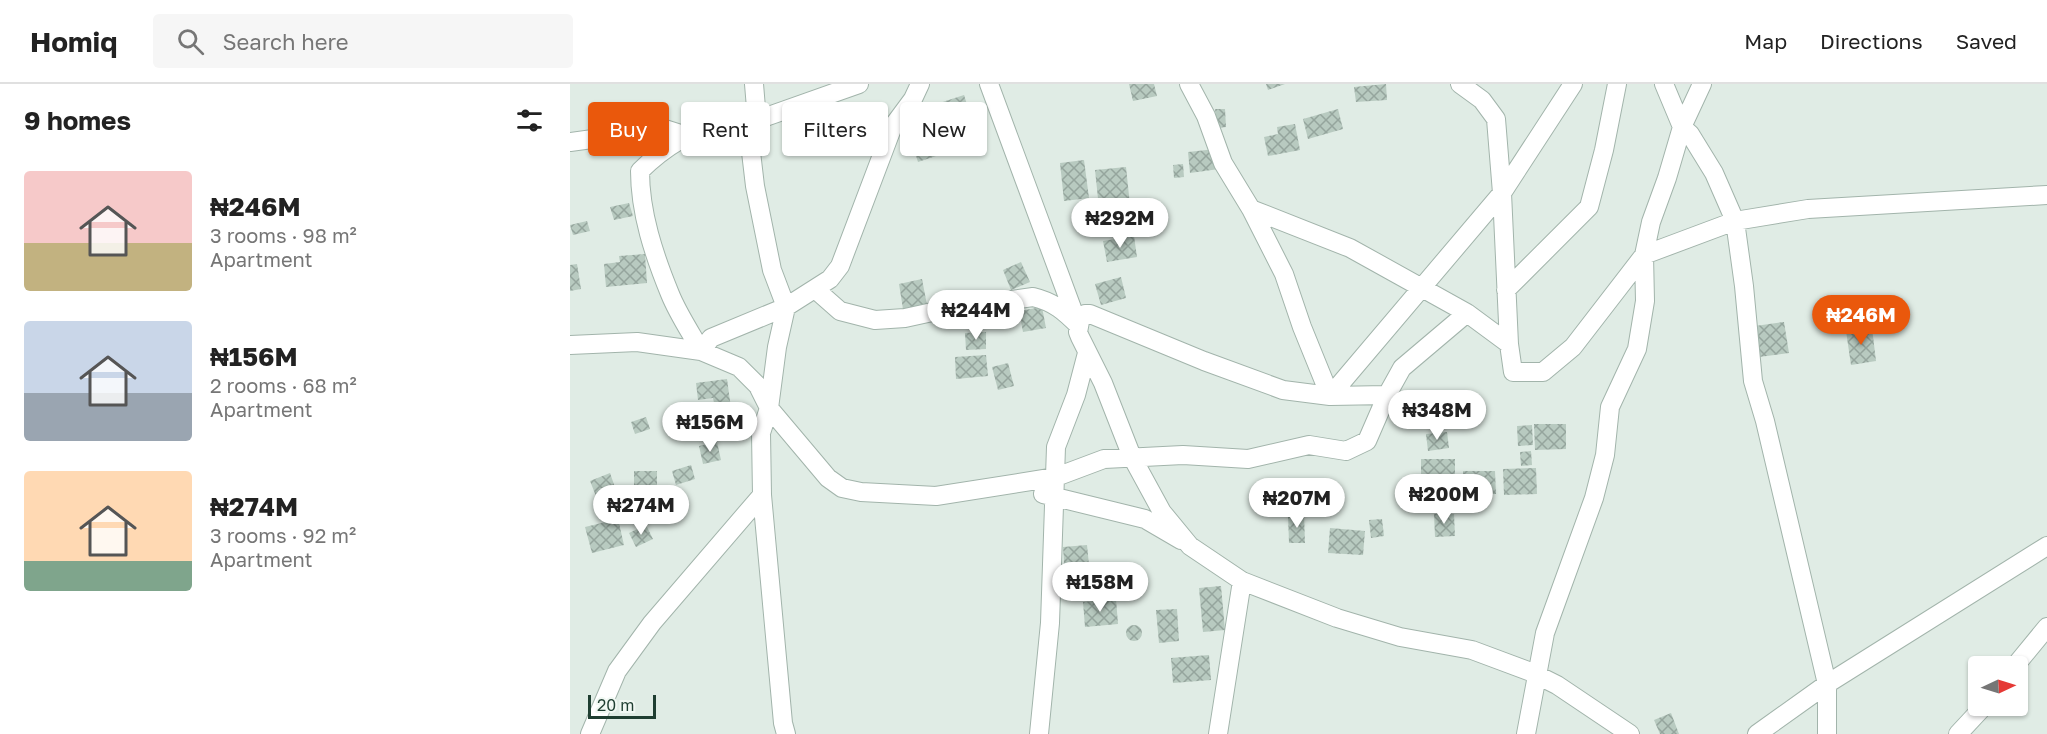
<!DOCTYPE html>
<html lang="en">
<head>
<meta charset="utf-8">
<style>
	body { margin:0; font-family:"Golos Text",sans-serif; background:#f6f6f6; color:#222; height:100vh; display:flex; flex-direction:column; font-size:22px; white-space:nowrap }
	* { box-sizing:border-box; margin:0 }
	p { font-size:20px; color:#767676 }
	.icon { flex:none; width:33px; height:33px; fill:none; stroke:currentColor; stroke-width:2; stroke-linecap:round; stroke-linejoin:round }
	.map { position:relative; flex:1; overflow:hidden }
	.panel { display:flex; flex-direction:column; background:#fff; width:570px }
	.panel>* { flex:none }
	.top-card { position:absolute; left:18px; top:18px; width:570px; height:54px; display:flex; gap:12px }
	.needle { width:39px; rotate:86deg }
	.fabs { position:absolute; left:1398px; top:572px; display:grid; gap:12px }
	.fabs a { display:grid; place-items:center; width:60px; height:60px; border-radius:6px; background:#fff; box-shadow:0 2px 4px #0004; font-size:30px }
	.scale { position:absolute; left:18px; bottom:15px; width:68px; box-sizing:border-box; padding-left:6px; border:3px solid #1f3e31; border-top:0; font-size:16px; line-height:21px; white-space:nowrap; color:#1f3e31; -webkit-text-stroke:4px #f1f8f3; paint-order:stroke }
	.price { position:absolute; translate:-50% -51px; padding:0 14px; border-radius:21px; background:#fff; color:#222; font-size:20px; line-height:39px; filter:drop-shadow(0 2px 3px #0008) }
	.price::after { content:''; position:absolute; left:50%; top:36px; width:18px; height:14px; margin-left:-9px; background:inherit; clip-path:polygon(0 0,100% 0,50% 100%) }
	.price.selected { background:#ea580c; color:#fff }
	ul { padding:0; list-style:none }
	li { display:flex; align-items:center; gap:18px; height:150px; padding:0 24px }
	li span { display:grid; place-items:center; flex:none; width:168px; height:120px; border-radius:6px; color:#555 }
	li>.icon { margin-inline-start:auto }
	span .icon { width:72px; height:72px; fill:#fffc; stroke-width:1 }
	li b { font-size:26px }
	h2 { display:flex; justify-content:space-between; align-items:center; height:72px; padding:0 24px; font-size:26px }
	.tag { padding:0 21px; border-radius:6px; background:#fff; box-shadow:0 2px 4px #0004; font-size:21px; line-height:54px }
	.tag.selected { background:#ea580c; color:#fff }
	header { display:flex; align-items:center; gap:36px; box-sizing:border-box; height:84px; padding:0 30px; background:#fff; border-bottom:2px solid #e0e0e0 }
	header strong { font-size:28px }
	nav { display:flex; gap:33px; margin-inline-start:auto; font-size:21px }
	.search { width:420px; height:54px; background:#f6f6f6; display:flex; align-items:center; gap:15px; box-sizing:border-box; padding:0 21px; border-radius:6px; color:#767676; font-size:22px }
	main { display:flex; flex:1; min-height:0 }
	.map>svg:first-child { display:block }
	.building { fill:url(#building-cross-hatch) }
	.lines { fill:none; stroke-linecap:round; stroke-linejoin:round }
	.street-casing { stroke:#a2b4ab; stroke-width:20 }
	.street { stroke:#fff; stroke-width:18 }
</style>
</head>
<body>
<header>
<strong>Homiq</strong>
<div class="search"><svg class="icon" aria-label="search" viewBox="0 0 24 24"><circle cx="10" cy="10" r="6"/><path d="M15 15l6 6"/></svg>Search here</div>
<nav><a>Map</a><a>Directions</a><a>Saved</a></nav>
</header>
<main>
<section class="panel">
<h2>9 homes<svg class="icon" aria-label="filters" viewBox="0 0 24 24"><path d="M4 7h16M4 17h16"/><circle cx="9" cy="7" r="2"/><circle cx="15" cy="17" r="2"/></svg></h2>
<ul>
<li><span style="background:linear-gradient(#f6c9c9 60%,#c2b280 0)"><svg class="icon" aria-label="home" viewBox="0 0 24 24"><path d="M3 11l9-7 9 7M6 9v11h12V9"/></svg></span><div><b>₦246M</b><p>3 rooms · 98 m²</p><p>Apartment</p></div></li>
<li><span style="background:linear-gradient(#c9d6e8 60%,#9aa5b1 0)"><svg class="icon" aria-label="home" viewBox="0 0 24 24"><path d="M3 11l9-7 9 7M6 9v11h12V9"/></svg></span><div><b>₦156M</b><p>2 rooms · 68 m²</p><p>Apartment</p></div></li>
<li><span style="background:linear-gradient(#ffd9b3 75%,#7fa58c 0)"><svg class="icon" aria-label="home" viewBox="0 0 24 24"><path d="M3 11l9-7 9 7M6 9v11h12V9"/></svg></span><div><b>₦274M</b><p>3 rooms · 92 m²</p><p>Apartment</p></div></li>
</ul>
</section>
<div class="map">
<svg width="1477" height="650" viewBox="0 0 1477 650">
	<defs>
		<pattern id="building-cross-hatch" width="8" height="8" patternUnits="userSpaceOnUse" patternTransform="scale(1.5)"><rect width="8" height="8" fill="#b8cac0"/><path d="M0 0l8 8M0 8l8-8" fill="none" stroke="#95a59d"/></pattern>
	</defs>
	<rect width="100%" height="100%" fill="#e0ece5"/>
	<path class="building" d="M559,0H584L587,12L563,17Z
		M696,0H715L698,6Z
		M816,0L817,16L786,18L784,3Z
		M394,11L402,36L365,48L372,70L348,78L333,31Z
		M645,25H655L656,43L647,44Z
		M768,25L773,45L738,55L733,35Z
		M725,40L730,66L698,72L694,53L708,50L707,43Z
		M397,43L402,63L378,70L372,50Z
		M646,65L649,85L620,89L618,68Z
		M514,76L519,114L494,117L490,79Z
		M613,80L614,93L604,94L603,81Z
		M556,83L560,121L529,124L525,86Z
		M59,119L63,132L44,136L40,123Z
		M17,137L20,147L3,151L0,141Z
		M564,152L567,173L537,178L533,157Z
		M75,170L77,199L36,203L34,180L50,178L49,172Z
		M451,178L460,198L441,206L433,186Z
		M7,180L11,205L0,207V181Z
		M551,193L556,214L531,221L525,200Z
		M352,195L357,221L333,225L329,200Z
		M472,223L476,244L453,248L449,227Z
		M1214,238L1219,269L1189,273L1185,242Z
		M1302,244L1306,277L1281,281L1276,247Z
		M416,248V265L396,266L395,249Z
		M416,271L418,292L386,295L385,273Z
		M438,279L444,302L428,306L422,283Z
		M157,295L164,346L133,351L129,321L144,319L143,314L128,316L126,299Z
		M848,323L886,324V343L848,344Z
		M76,333L80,345L65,350L61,338Z
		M964,340H996V365L965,366Z
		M962,341L963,361L948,362L947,342Z
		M877,348L879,364L858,367L856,350Z
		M147,358L151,376L133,380L129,362Z
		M961,367L962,381L951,382L950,368Z
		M851,375H885V405H851Z
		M121,381L125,395L106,401L102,387Z
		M966,384L967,410L934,411L933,385Z
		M64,387H87V410H64Z
		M893,387H925L926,410L894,411Z
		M40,389L47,409L28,417L20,397Z
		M734,430L735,459H719L718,431Z
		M864,430H884L885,452L865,453Z
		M48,435L54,461L22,469L15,443Z
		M812,435L814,452L801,454L799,436Z
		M76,441L83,455L66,463L59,449Z
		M760,444L795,447L793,471L758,469Z
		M517,461L520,491L495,493L493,463Z
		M651,502L655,546L633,548L629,504Z
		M546,515L548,540L515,543L513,518Z
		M607,525L609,557L589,559L586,526Z
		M556 549a8 8 0 1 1 16 0a8 8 0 1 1-16 0Z
		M639,571L641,596L603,599L601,574Z
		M1101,629L1109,650H1090L1084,636Z"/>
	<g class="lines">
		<defs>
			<path id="street" d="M184,0L187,36L181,68L185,102L202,186L216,223L207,263L199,324L191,349L192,411L213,639L216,650
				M419,0L506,235
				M619,0L636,32L653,79L681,125L714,190L732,243L760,312L932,109L1003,0
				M890,0L912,16L926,35L932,109L939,260
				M1094,0L1112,43L1120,50L1144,89L1165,137L1174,202L1183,297L1195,337L1257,600V650
				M0,58L95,45L117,52
				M681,125L780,164L897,229
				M245,205L270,227L305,236L335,234L376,225L463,213C484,218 494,227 509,242
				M936,206L1019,123L1034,66L1047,0
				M0,261L67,258L131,267L169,283L188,302L199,324L258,394L272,404L291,408L366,412L486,393L534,375L613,371L678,375L739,361L776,367L797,357L817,311
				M131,267C121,249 108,230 100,210C84,171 70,129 70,87C93,64 122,46 154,39C165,37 175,39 187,36L289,0
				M131,267L141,254L216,223L260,195L270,182L323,42L343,15L350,0
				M473,410L575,435L611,456
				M1445,582L1477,543
				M20,650L47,587L82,539L192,411
				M469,650L480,539L486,363L506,311L517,269
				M648,650L672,497
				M956,650L975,549L1024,414L1035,371L1040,323L1067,265L1075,217L1074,171L1081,138L1097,94L1112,43L1132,0
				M1060,650L987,601L961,588L902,566L830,553L767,534L672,497L620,462L592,428L562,373L533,299L510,253L508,248L511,232L515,230H520L634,277L713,306L760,312L817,311L832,284L897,229L939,260L943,288H973L1003,263L1074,171L1165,137L1238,125L1477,111
				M1187,650L1257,600L1477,462
				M1388,650L1415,621"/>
		</defs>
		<use href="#street" class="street-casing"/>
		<use href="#street" class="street"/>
	</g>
</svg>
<div class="fabs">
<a><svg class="needle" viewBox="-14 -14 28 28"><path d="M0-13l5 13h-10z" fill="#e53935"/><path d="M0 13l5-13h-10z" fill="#767676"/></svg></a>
</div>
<div class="scale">20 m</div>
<b class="price" style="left:550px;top:165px">₦292M</b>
<b class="price" style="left:406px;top:257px">₦244M</b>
<b class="price selected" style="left:1291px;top:262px">₦246M</b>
<b class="price" style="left:867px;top:357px">₦348M</b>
<b class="price" style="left:140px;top:369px">₦156M</b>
<b class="price" style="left:874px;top:441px">₦200M</b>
<b class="price" style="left:727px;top:445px">₦207M</b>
<b class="price" style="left:71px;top:452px">₦274M</b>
<b class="price" style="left:530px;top:529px">₦158M</b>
<div class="top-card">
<a class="tag selected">Buy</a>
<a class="tag">Rent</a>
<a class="tag">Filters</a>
<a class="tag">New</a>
</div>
</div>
</main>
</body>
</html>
